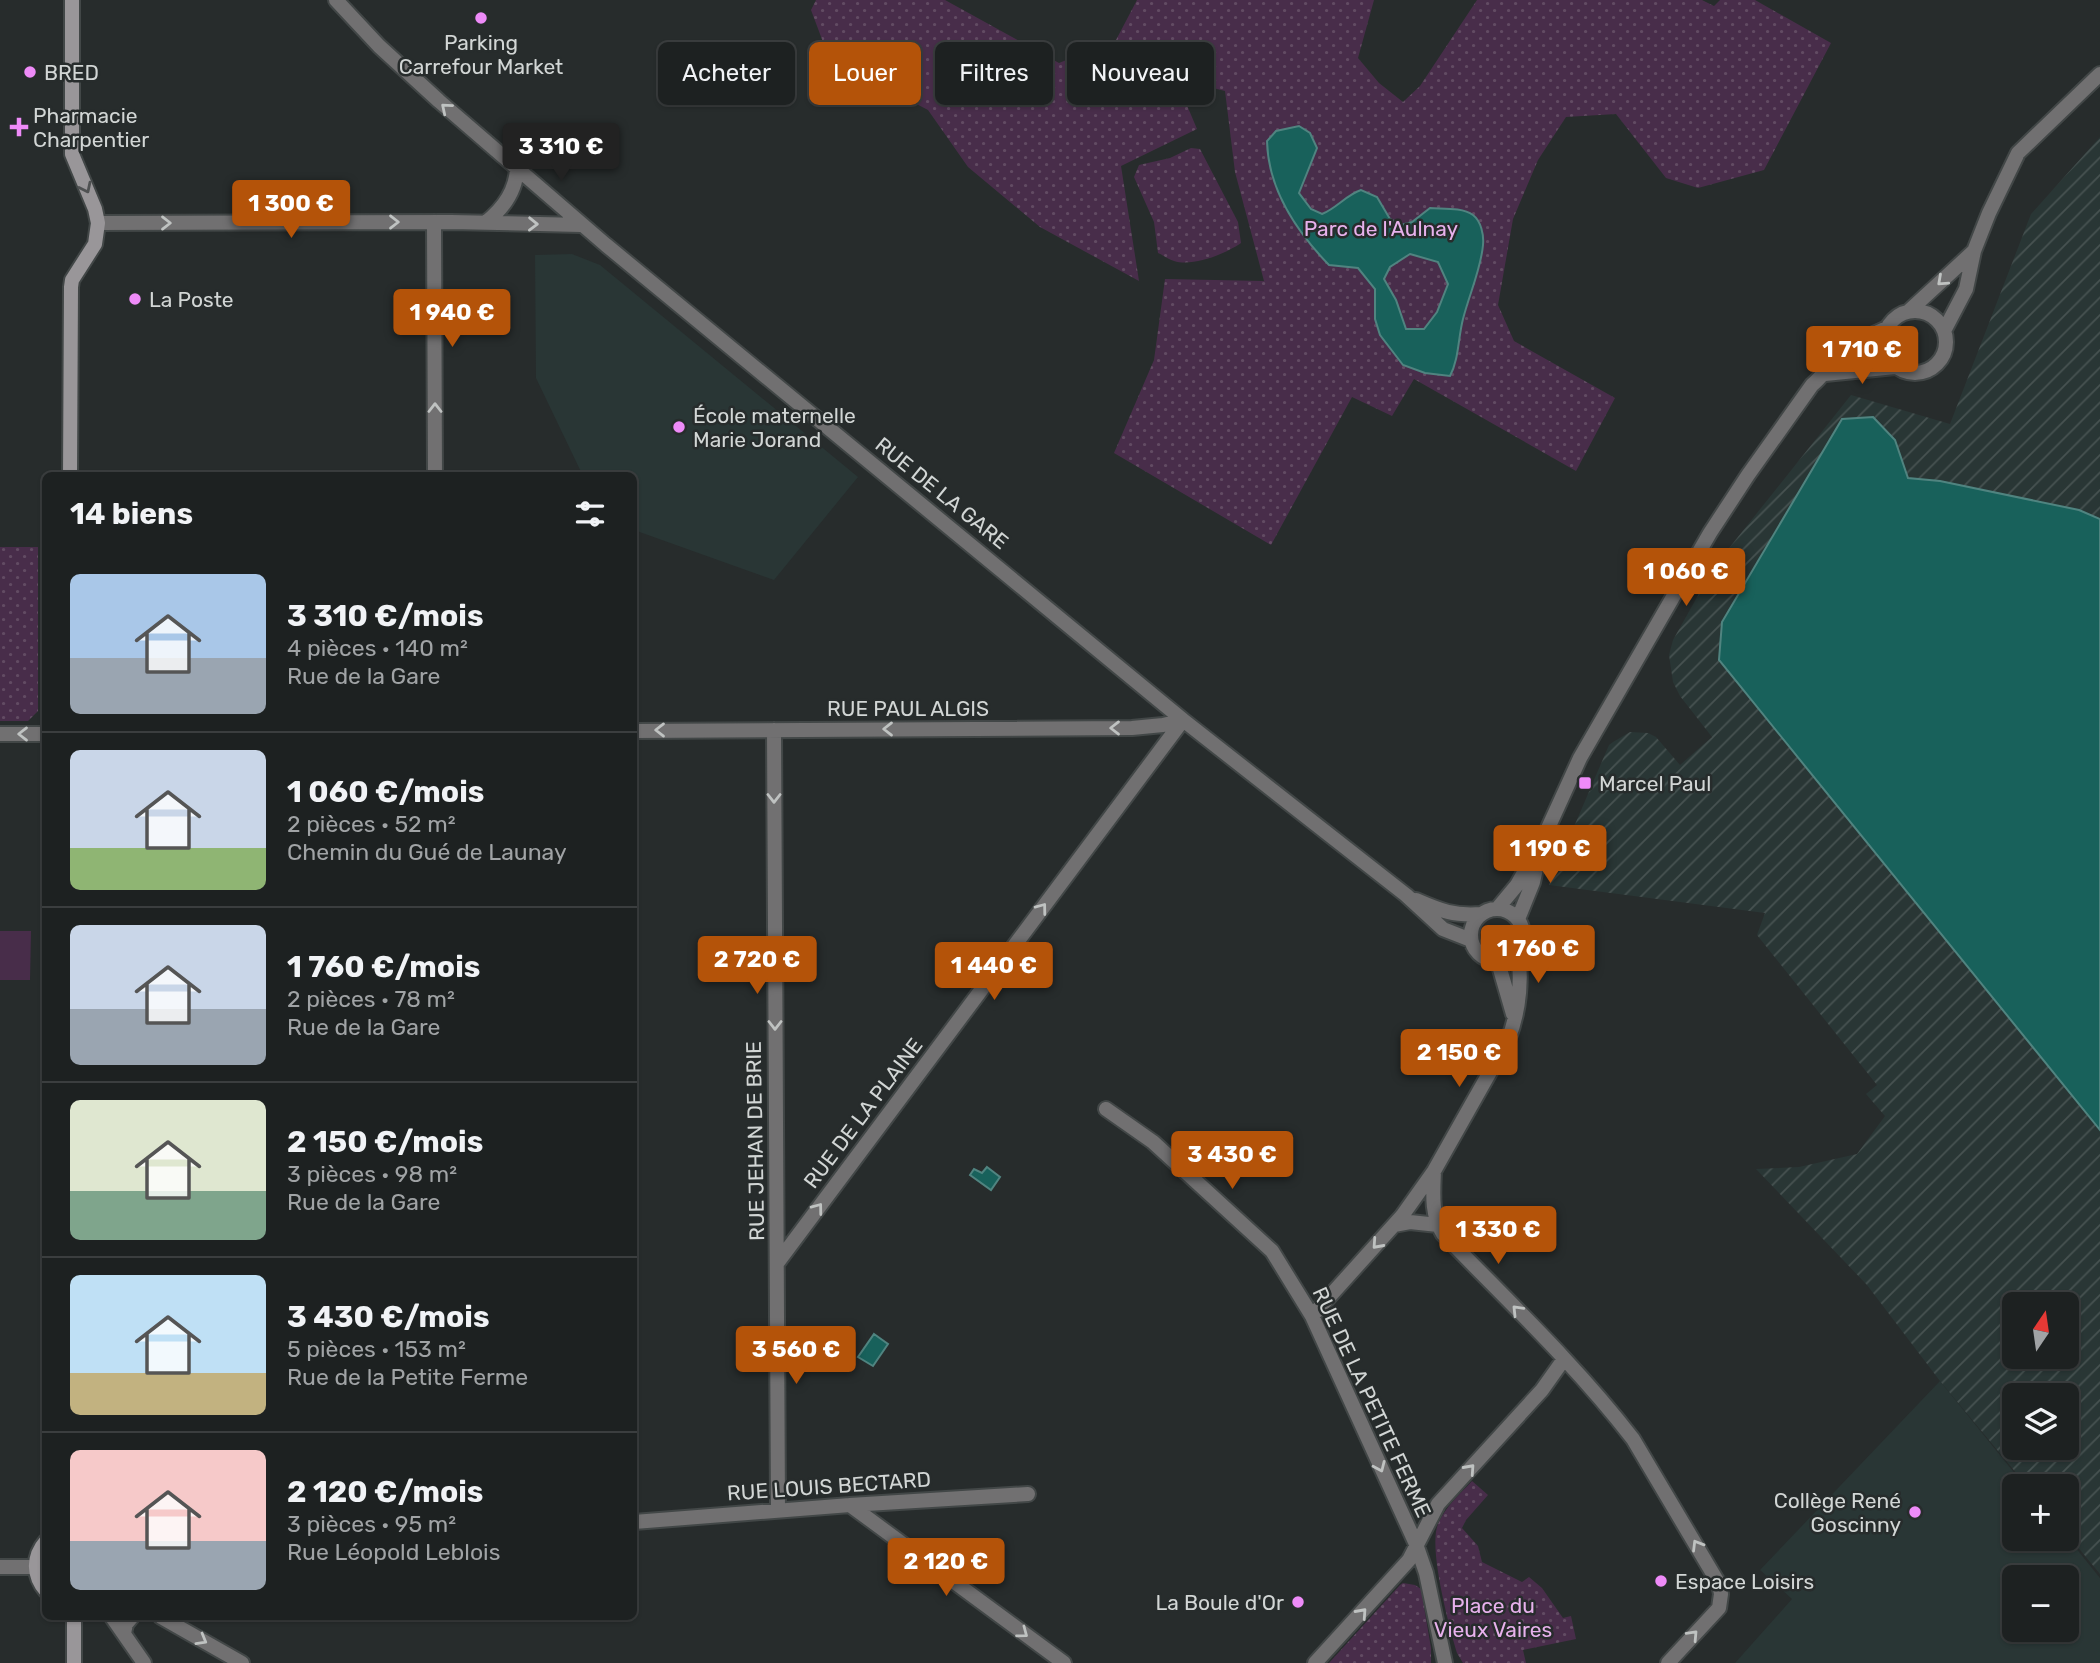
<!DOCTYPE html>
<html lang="fr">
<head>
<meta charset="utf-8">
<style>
	body { margin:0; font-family:Rubik,sans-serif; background:#2a2e2e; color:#f1f3f6; height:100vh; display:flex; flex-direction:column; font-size:26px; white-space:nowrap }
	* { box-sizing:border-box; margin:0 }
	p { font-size:23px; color:#a0a3a5 }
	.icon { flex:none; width:38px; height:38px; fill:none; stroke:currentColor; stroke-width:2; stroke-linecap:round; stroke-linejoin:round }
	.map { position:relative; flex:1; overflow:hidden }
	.panel { position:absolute; left:42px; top:472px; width:595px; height:1148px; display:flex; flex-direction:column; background:#1d2121; border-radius:10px; box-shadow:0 2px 5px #0004,0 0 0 2px #3b3e3f }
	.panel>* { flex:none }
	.hud { position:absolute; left:658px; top:42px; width:665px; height:63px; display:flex; gap:14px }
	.needle { width:46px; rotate:13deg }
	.controls { position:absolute; left:2002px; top:1292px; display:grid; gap:14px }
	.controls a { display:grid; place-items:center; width:77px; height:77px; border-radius:10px; background:#1d2121; box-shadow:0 2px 5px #0004,0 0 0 2px #3b3e3f; font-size:35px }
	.price { position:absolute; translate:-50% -60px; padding:0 16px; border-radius:7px; background:#b45309; color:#fff; font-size:23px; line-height:46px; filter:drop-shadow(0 2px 4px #0008) }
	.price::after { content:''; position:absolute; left:50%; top:42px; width:21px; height:16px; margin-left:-10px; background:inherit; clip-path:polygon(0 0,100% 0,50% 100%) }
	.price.on { background:#222; color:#fff }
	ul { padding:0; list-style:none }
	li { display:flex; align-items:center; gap:21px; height:175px; padding:0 28px }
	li+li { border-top:2px solid #3b3e3f }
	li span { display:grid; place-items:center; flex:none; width:196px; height:140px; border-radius:10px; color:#555 }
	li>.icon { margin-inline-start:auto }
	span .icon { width:84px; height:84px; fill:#fffc; stroke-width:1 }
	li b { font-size:30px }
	h2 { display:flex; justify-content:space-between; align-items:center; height:84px; padding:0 28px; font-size:30px }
	.chip { padding:0 24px; border-radius:10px; background:#1d2121; box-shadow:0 2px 5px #0004,0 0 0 2px #3b3e3f; font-size:24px; line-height:63px }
	.chip.on { background:#b45309; color:#fff }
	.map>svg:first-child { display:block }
	.built { fill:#293635; fill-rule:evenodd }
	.industrial { fill:url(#industrial-furrows); fill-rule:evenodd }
	.green { fill:url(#green-dots) }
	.pitch { fill:#482d4a }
	.water { fill:#18615b; stroke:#508480; stroke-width:2; fill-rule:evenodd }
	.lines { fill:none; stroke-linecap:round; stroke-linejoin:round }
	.minor-casing { stroke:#424747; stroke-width:18 }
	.secondary-casing { stroke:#424747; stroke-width:18 }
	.minor { stroke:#717071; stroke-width:14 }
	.secondary { stroke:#999699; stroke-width:14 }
	.oneway { stroke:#bfc2c1 }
	.oneway2 { stroke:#4f5152 }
	.poi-dot { fill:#ee8bf8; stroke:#272c2c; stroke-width:2.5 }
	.labels { text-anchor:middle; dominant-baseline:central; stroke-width:5; stroke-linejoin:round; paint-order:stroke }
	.poi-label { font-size:21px; fill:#d2d6d5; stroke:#272c2c; text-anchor:start }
	.park-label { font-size:21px; fill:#e7b1ec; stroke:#272c2c }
	.street-label { font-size:21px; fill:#d2d6d5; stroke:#272c2c }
</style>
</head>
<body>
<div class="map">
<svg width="2100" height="1663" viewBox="0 0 2100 1663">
	<defs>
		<pattern id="industrial-furrows" width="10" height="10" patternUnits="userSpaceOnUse" patternTransform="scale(1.75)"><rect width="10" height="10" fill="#293635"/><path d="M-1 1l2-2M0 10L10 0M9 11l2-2" fill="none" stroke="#475251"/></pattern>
		<pattern id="green-dots" width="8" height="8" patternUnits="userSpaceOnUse" patternTransform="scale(1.75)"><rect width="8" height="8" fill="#482d4a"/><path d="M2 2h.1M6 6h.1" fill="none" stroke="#624b63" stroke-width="1.8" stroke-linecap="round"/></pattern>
	</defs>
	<rect width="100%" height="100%" fill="#272c2c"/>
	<path class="built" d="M572,254L600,265L858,477L774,580L634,530V476H583L536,378L535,255Z
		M1940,1381L2025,1486H2014V1538L2067,1537L2100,1578V1663H1735L1792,1599L1760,1570ZM2014,1577H2067V1629H2014Z"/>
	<path class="industrial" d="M2100,137V1574L2067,1534V1486H2027L1940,1381L1867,1285L1756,1169L1799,1167L1857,1154L1885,1116L1866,1094L1877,1085L1757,935L1765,913L1549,885L1609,745L1613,742L1630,732L1648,733L1656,737L1680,765L1712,737L1680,696L1673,682L1669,655L1673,640L1714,567L1851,395L1950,424L2031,214ZM2014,1304H2067V1356H2014ZM2014,1395H2067V1447H2014Z"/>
	<path class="green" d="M816,0H945L1059,63L1116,40L1137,0H1374L1358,58L1379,83L1403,102L1420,86L1477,0H1702L1714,6L1720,0H1755L1831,43L1764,170L1698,188L1666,178L1616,114L1566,117L1538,160L1513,219L1498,305L1514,341L1615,398L1576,471L1414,379L1392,416L1352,397L1271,545L1114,453L1154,360L1165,279L1264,281L1235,172L1225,91L1205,86L1186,103L1197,129L1121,166L1139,281L1040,227L968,167L928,110L829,58L811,10Z
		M1191,148L1200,149L1238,222L1241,243C1225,254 1193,267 1174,261C1169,260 1163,255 1158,253L1154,222L1134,177L1139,165L1170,158Z
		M0,547H38V711L28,721H0Z
		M1472,1481L1488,1495L1466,1520L1462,1528L1478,1546L1482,1562L1522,1582L1529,1577L1542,1588L1563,1618L1571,1616L1576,1639L1523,1650L1526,1663H1463L1457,1653C1449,1626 1428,1548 1438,1524C1445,1507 1460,1494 1472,1481Z
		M1403,1583L1415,1585L1421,1589L1431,1648V1663H1329L1400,1585Z"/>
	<path class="pitch" d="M0,931H31L30,980H0Z"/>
	<path class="water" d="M1299,126L1310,133L1317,148L1299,193L1311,209L1322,214C1337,208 1346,195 1361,190L1377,197L1390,219L1401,225L1412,222L1430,208C1443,209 1462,207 1473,215C1481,221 1484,235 1483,245C1481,269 1469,295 1463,319C1458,338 1459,359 1450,376L1425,373L1403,365L1380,335L1375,319V289L1358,268L1329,265C1296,231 1268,190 1267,141L1276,131ZM1410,254L1438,262L1448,284L1437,312L1424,329H1406L1396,300L1384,279L1390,267Z
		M1873,417L1895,440L1908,478L1940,481L2079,510L2100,519V1130L1719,660L1722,622L1842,419Z
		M987,1167L1000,1177L991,1190L970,1175L974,1169L982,1173Z
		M874,1334L888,1344L873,1366L858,1357Z"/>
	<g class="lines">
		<defs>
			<path id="minor" d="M336,0L379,46L439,101L606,245L1183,720L1406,895L1443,929L1471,940
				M434,222L435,476
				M98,223L451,222L581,225
				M485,223C503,209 516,192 517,168
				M1884 342a31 31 0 1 1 62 0a31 31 0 1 1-62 0Z
				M1909,311L1974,251
				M1944,331L1966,289L1974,251L1989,213L2018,153L2100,74
				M1825,374L1895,367
				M774,730L778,1511
				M634,731L1132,728L1163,725L1183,720
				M0,734H46
				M1416,900C1441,911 1454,916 1481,914
				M1471 935a26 26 0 1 1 52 0a26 26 0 1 1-52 0Z
				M1497,909L1517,885L1544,837L1580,758L1710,533L1748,475L1812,385C1823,376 1829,365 1839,356C1853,344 1870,335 1887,328
				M1518,919L1533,882L1539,855
				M1498,962L1513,1014
				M1106,1109L1153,1142L1272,1251L1312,1316L1416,1544L1426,1573L1445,1663
				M1434,1171C1433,1194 1431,1214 1443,1234C1508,1301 1576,1365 1633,1439L1719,1584L1721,1594L1719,1608L1668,1663
				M1394,1225L1410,1222L1438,1225
				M778,1262L1183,720
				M1312,1316L1402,1216L1434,1171L1508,1040C1519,1012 1522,981 1518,951
				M850,1505L1064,1663
				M634,1522L850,1505L1028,1494
				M0,1567H35
				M112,1617L144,1663
				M161,1617L242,1663
				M124,1633L126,1624L132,1617
				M1315,1663L1409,1560L1438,1504L1542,1390L1564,1359"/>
			<path id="secondary" d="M70,476L71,287L72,280L95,244L98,223L95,209L72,154V0
				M46,1541C32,1557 33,1576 46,1591
				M74,1617V1663"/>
		</defs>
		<use href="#minor" class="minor-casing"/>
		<use href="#secondary" class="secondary-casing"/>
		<use href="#minor" class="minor"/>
		<use href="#secondary" class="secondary"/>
	</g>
	<defs><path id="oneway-chevron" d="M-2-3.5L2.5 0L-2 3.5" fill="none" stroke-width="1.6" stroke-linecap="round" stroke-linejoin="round" transform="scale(1.75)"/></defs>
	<g class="oneway">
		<use href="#oneway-chevron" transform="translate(446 108) rotate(-140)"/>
		<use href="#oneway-chevron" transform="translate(394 222)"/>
		<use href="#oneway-chevron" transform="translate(166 223)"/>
		<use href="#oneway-chevron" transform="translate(533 224) rotate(1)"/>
		<use href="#oneway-chevron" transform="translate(1942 281) rotate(138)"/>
		<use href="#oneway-chevron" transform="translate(435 408) rotate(-90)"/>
		<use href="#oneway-chevron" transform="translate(1115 728) rotate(180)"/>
		<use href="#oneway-chevron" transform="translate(888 729) rotate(180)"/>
		<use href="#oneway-chevron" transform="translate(660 730) rotate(180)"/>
		<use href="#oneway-chevron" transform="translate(23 734) rotate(180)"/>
		<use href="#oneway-chevron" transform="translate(774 798) rotate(90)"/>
		<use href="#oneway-chevron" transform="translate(1042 908) rotate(-53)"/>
		<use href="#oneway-chevron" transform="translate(775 1025) rotate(90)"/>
		<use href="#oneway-chevron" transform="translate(818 1208) rotate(-53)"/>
		<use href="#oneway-chevron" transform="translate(1377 1244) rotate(132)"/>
		<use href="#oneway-chevron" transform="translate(1517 1310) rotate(-134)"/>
		<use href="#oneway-chevron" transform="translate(1380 1467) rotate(66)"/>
		<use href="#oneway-chevron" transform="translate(1470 1469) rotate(-48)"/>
		<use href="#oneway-chevron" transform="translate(1697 1545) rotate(-121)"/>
		<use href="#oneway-chevron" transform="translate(1362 1613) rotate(-48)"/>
		<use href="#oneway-chevron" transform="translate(1023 1633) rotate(37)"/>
		<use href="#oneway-chevron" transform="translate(1693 1635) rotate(-47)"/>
		<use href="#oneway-chevron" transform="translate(202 1640) rotate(30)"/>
	</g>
	<use class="oneway2" href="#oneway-chevron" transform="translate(86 188) rotate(64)"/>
	<g class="poi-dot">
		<circle cx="481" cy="18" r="7"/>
		<circle cx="30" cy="72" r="7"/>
		<path d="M15.5 116.5h7v7h7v7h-7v7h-7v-7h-7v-7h7z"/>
		<circle cx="135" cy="299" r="7"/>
		<circle cx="679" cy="427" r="7"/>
		<rect x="1578" y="776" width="14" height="14" rx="3.5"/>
		<circle cx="1915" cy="1512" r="7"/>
		<circle cx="1661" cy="1581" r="7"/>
		<circle cx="1298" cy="1602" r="7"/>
	</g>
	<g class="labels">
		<g class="poi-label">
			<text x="481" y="42" text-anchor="middle">Parking<tspan x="481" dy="24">Carrefour Market</tspan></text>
			<text x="44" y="72">BRED</text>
			<text x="33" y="115">Pharmacie<tspan x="33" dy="24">Charpentier</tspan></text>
			<text x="149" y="299">La Poste</text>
			<text x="693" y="415">École maternelle<tspan x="693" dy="24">Marie Jorand</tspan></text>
			<text x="1599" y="783">Marcel Paul</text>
			<text x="1901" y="1500" text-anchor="end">Collège René<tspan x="1901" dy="24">Goscinny</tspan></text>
			<text x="1675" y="1581">Espace Loisirs</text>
			<text x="1284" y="1602" text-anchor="end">La Boule d'Or</text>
		</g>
		<g class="park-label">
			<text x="1381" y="228">Parc de l'Aulnay</text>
			<text x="1493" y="1605">Place du<tspan x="1493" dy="24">Vieux Vaires</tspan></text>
		</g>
		<g class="street-label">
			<text transform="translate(942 493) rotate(39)">RUE DE LA GARE</text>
			<text x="908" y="708">RUE PAUL ALGIS</text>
			<text transform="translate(863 1113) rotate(-53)">RUE DE LA PLAINE</text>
			<text transform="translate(755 1141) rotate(-91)">RUE JEHAN DE BRIE</text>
			<text transform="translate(1372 1402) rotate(65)">RUE DE LA PETITE FERME</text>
			<text transform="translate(829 1486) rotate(-4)">RUE LOUIS BECTARD</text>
		</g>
	</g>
</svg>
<div class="controls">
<a><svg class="needle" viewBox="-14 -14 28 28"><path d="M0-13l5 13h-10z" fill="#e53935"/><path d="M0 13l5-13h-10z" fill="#a0a3a5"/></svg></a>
<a><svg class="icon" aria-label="layers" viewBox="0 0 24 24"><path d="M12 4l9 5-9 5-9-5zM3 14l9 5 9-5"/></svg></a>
<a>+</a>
<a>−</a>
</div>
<b class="price on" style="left:561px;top:183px">3 310 €</b>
<b class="price" style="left:291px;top:240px">1 300 €</b>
<b class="price" style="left:452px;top:349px">1 940 €</b>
<b class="price" style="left:1862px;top:386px">1 710 €</b>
<b class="price" style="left:1686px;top:608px">1 060 €</b>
<b class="price" style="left:1550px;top:885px">1 190 €</b>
<b class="price" style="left:1538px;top:985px">1 760 €</b>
<b class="price" style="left:757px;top:996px">2 720 €</b>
<b class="price" style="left:994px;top:1002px">1 440 €</b>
<b class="price" style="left:1459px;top:1089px">2 150 €</b>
<b class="price" style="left:1232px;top:1191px">3 430 €</b>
<b class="price" style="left:1498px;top:1266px">1 330 €</b>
<b class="price" style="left:796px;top:1386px">3 560 €</b>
<b class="price" style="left:946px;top:1598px">2 120 €</b>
<div class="hud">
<a class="chip">Acheter</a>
<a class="chip on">Louer</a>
<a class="chip">Filtres</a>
<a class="chip">Nouveau</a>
</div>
<section class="panel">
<h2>14 biens<svg class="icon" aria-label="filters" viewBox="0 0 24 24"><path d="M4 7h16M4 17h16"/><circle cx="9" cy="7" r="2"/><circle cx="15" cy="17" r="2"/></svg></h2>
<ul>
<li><span style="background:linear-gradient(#a9c7e8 60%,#9aa5b1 0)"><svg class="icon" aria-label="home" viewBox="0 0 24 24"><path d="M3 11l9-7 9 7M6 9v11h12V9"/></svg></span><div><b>3 310 €/mois</b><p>4 pièces · 140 m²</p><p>Rue de la Gare</p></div></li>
<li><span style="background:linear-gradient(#c9d6e8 70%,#8fb573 0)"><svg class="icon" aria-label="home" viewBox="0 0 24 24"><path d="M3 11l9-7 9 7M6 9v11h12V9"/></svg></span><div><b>1 060 €/mois</b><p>2 pièces · 52 m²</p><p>Chemin du Gué de Launay</p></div></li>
<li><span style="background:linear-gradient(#c9d6e8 60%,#9aa5b1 0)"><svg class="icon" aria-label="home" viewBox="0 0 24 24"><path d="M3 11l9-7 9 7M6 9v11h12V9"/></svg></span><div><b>1 760 €/mois</b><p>2 pièces · 78 m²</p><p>Rue de la Gare</p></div></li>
<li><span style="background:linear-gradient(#dfe7d0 65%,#7fa58c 0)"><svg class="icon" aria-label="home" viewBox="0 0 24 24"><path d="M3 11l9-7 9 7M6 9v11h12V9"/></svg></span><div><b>2 150 €/mois</b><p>3 pièces · 98 m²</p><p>Rue de la Gare</p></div></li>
<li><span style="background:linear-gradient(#bfe0f5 70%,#c2b280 0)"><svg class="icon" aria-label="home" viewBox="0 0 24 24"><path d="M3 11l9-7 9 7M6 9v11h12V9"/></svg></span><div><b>3 430 €/mois</b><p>5 pièces · 153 m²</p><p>Rue de la Petite Ferme</p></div></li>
<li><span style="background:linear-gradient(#f6c9c9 65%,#9aa5b1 0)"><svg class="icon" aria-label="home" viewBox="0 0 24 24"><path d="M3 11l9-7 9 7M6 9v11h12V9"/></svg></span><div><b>2 120 €/mois</b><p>3 pièces · 95 m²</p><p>Rue Léopold Leblois</p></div></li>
</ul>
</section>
</div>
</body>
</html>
